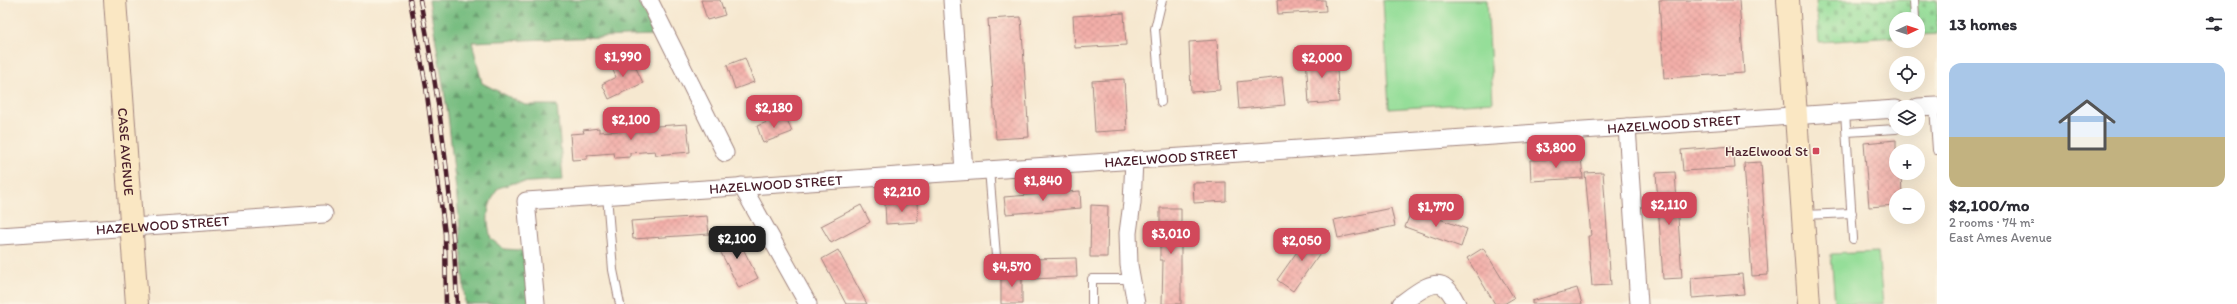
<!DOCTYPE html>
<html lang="en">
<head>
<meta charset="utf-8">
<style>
	body { margin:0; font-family:Itim,sans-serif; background:#f2f2f3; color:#2b2b33; height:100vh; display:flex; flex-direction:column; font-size:15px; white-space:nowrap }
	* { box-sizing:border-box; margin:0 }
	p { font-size:13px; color:#7c7c81 }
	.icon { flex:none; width:22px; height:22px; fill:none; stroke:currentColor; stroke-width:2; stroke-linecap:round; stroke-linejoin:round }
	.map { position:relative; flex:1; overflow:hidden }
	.side { display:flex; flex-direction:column; background:#fff; width:300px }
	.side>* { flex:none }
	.needle { width:26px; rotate:86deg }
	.fabs { position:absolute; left:1889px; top:12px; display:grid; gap:8px }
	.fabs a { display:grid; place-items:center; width:36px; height:36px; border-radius:50%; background:#fff; box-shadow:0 4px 16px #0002; font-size:20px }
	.price { position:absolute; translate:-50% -34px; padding:0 9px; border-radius:8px; background:#d1495b; color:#fff; font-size:13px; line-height:26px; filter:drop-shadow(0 1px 2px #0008) }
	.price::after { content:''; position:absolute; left:50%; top:24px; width:12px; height:9px; margin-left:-6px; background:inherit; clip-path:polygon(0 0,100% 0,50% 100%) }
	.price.selected { background:#222; color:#fff }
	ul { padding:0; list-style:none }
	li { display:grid; align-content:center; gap:8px; height:212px; padding:0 12px }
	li+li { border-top:1px solid #e1e1e2 }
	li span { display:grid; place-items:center; height:124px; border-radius:12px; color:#555 }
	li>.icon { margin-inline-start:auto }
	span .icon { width:72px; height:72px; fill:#fffc; stroke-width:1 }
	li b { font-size:17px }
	h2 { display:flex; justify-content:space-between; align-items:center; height:48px; padding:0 12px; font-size:17px }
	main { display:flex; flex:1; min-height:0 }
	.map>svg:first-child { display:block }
	.forest { fill:url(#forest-firs); stroke:#616e56 }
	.cemetery { fill:url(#cemetery-stones); stroke:#707e62 }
	.garden { fill:#95de99; stroke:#707e62 }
	.building { fill:url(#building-cross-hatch) }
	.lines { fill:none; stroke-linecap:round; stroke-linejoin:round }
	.lane-casing { stroke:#a0847e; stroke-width:10 }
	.street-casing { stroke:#a0847e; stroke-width:19 }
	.secondary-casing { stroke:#a0847e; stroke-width:24 }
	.lane { stroke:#fff; stroke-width:8 }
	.street { stroke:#fff; stroke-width:17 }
	.secondary { stroke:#fae7c3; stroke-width:22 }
	.rail-casing { stroke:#4a1f2b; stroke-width:4.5 }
	.rail { stroke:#fcf5e5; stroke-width:3; stroke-dasharray:9; stroke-linecap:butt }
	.poi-dot { fill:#d1495b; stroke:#fcf5e5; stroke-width:1.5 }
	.labels { text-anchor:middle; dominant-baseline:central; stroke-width:3; stroke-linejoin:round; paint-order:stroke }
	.street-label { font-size:14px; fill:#4a1f2b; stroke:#fcf5e5 }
	.poi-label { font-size:14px; fill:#4a1f2b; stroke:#fcf5e5; text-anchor:end }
</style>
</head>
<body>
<main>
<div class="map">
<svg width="1937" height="304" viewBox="0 0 1937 304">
	<defs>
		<pattern id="forest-firs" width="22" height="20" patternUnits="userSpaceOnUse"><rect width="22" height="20" fill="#78bd81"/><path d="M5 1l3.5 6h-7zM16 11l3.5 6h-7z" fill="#64996a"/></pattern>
		<pattern id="cemetery-stones" width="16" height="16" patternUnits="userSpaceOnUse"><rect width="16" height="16" fill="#95de99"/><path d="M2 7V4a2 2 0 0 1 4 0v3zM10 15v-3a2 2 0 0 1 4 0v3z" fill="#82be84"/></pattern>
		<pattern id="building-cross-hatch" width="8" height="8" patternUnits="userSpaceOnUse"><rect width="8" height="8" fill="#f3afa9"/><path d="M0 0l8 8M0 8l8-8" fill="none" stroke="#d29692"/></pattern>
	</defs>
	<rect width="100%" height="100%" fill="#fcf5e5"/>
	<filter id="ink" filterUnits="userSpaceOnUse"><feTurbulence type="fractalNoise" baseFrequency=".025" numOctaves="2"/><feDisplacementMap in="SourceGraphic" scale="8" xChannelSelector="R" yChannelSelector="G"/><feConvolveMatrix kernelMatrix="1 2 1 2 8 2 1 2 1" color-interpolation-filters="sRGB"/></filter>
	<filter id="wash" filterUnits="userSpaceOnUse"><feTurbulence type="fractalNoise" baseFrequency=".012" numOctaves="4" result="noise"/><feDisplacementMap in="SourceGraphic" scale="16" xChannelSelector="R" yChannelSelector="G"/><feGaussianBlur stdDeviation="0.9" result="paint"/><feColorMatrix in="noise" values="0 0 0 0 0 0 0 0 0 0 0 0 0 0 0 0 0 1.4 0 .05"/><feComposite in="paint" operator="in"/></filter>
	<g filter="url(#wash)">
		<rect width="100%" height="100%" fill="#f6e8d0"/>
		<path class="forest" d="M429,0H639L653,35L472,42L482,83L525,105H557L563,180L514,183L498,188C486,209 486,216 491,239L504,249L520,250L527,255L530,304H465L459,218L448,115Z"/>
		<path class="cemetery" d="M1816,0H1937V34L1918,35V19H1896V37L1819,42Z"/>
		<path class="garden" d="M1383,0H1487L1493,102L1389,109Z
			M1878,252L1883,304H1835L1831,254Z"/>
		<g id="blocks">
			<path class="building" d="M701,0H720L725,15L707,20Z
				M1277,0H1325L1326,11L1278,14Z
				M1659,0H1739L1744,73L1664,78Z
				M1124,13L1126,45L1075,48L1073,16Z
				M1021,17L1029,137L996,139L988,19Z
				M1217,40L1220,90L1191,92L1189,42Z
				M1336,54L1339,102L1309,104L1306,56Z
				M630,55L643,83L609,99L602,84L616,77L610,64Z
				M745,58L754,82L735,89L727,65Z
				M1282,77L1285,105L1239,109L1237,82Z
				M1124,79L1127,130L1095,132L1092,81Z
				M785,115L792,132L763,143L757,126Z
				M687,124L690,152L656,155L655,151L630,153V157L615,158L614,153L587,155V159L572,160L570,134L584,133L583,130L599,128V132L627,130V126H642V127Z
				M1896,140V173H1901L1902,195H1896V205L1869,207L1864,143Z
				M1733,146L1735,168L1683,171L1681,150Z
				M1581,157L1583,178L1531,181L1530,160Z
				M1761,162L1768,275L1752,276L1744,163Z
				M1603,172L1611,285L1592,286L1588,236H1591L1585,173Z
				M1675,172L1682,278L1663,279L1656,173Z
				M1226,182V201L1194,203L1193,183Z
				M1080,191L1081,208L1006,214L1004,197Z
				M917,202L918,222L886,224L885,204Z
				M861,205L870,222L831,243L821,226Z
				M1091,205L1108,206L1107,257H1090Z
				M1160,208H1181V304H1162L1163,260H1160Z
				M1391,208L1395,226L1338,238L1334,220Z
				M1412,209L1467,229L1461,247L1405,227Z
				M707,216L709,234L633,239L631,221Z
				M1311,232L1327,243L1293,291L1277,280Z
				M735,233L758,278L739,288L716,243Z
				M1483,248L1514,298L1504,304H1495L1467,258Z
				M838,250L867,304H846L822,259Z
				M1076,258L1077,277L1032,279L1031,259Z
				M1001,273H1022V304H1001Z
				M1742,274L1744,294L1692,298L1691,278Z
				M1577,288L1582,304H1532V301Z"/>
		</g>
	</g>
	<g filter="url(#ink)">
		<use href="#blocks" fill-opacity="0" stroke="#a0847e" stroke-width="1"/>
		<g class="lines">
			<defs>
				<path id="lane" d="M1914,0L1915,19
					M1161,102L1155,29L1162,0
					M1934,106L1937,150
					M1845,112L1853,239
					M1847,132L1896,129
					M989,169L996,256
					M607,195L613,270L620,304
					M1804,215L1852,213
					M1092,304V279H1132"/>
				<g id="street">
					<path d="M649,0L725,153"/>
					<path d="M952,0L964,171"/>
					<path d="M1918,107L1937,106"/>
					<path d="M1627,127L1639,304"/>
					<path d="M1134,160L1132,203L1128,233L1129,265L1136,304"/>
					<path d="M742,186L808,304"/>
					<path id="s1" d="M0,236L324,214"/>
					<path id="s2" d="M536,304L526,201L1896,109"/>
					<path d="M1401,304C1411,297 1434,276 1446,288C1451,292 1454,299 1457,304"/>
				</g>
				<g id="secondary">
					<path id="s3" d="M115,0L137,304"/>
					<path d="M1788,0L1809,304"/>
				</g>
			</defs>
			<use href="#lane" class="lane-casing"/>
			<use href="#street" class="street-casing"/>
			<use href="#secondary" class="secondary-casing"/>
			<use href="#lane" class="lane"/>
			<use href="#street" class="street"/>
			<use href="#secondary" class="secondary"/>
			<defs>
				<path id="rail" d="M410,0L426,87L445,234L446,304
					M420,0C440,100 453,202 457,304"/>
			</defs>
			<use href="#rail" class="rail-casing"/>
			<use href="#rail" class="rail"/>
		</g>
	</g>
	<rect class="poi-dot" x="1812" y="147" width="8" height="8" rx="2"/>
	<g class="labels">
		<g class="street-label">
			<text stroke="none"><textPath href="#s2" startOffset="1254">HAZELWOOD STREET</textPath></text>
			<text stroke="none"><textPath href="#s3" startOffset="152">CASE AVENUE</textPath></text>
			<text stroke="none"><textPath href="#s2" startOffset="750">HAZELWOOD STREET</textPath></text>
			<text stroke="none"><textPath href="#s2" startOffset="354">HAZELWOOD STREET</textPath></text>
			<text stroke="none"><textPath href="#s1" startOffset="163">HAZELWOOD STREET</textPath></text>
		</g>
		<g class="poi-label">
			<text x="1808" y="151">HazElwood St</text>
		</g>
	</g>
</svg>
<div class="fabs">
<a><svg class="needle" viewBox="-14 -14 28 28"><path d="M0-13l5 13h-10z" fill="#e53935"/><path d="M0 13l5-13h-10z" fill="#7c7c81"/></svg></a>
<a><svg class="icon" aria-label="locate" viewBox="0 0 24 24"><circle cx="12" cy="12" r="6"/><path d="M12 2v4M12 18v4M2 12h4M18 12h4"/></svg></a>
<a><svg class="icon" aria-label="layers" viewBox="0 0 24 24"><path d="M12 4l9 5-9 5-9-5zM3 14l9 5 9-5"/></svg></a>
<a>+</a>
<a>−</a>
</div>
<b class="price" style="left:623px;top:78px">$1,990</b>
<b class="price" style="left:1322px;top:79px">$2,000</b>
<b class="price" style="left:774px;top:129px">$2,180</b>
<b class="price" style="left:631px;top:141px">$2,100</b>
<b class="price" style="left:1556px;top:169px">$3,800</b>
<b class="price" style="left:1043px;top:202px">$1,840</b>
<b class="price" style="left:902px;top:213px">$2,210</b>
<b class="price" style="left:1669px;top:226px">$2,110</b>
<b class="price" style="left:1436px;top:228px">$1,770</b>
<b class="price" style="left:1171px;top:255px">$3,010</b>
<b class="price selected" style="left:737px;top:260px">$2,100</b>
<b class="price" style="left:1302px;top:262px">$2,050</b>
<b class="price" style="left:1012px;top:288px">$4,570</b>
</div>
<section class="side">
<h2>13 homes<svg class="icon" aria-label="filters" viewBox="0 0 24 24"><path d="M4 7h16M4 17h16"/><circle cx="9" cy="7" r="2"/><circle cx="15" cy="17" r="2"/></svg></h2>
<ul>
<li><span style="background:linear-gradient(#a9c7e8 60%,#c2b280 0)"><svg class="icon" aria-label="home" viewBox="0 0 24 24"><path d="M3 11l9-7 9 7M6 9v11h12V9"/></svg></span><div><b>$2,100/mo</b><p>2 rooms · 74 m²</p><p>East Ames Avenue</p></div></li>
</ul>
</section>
</main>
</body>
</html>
